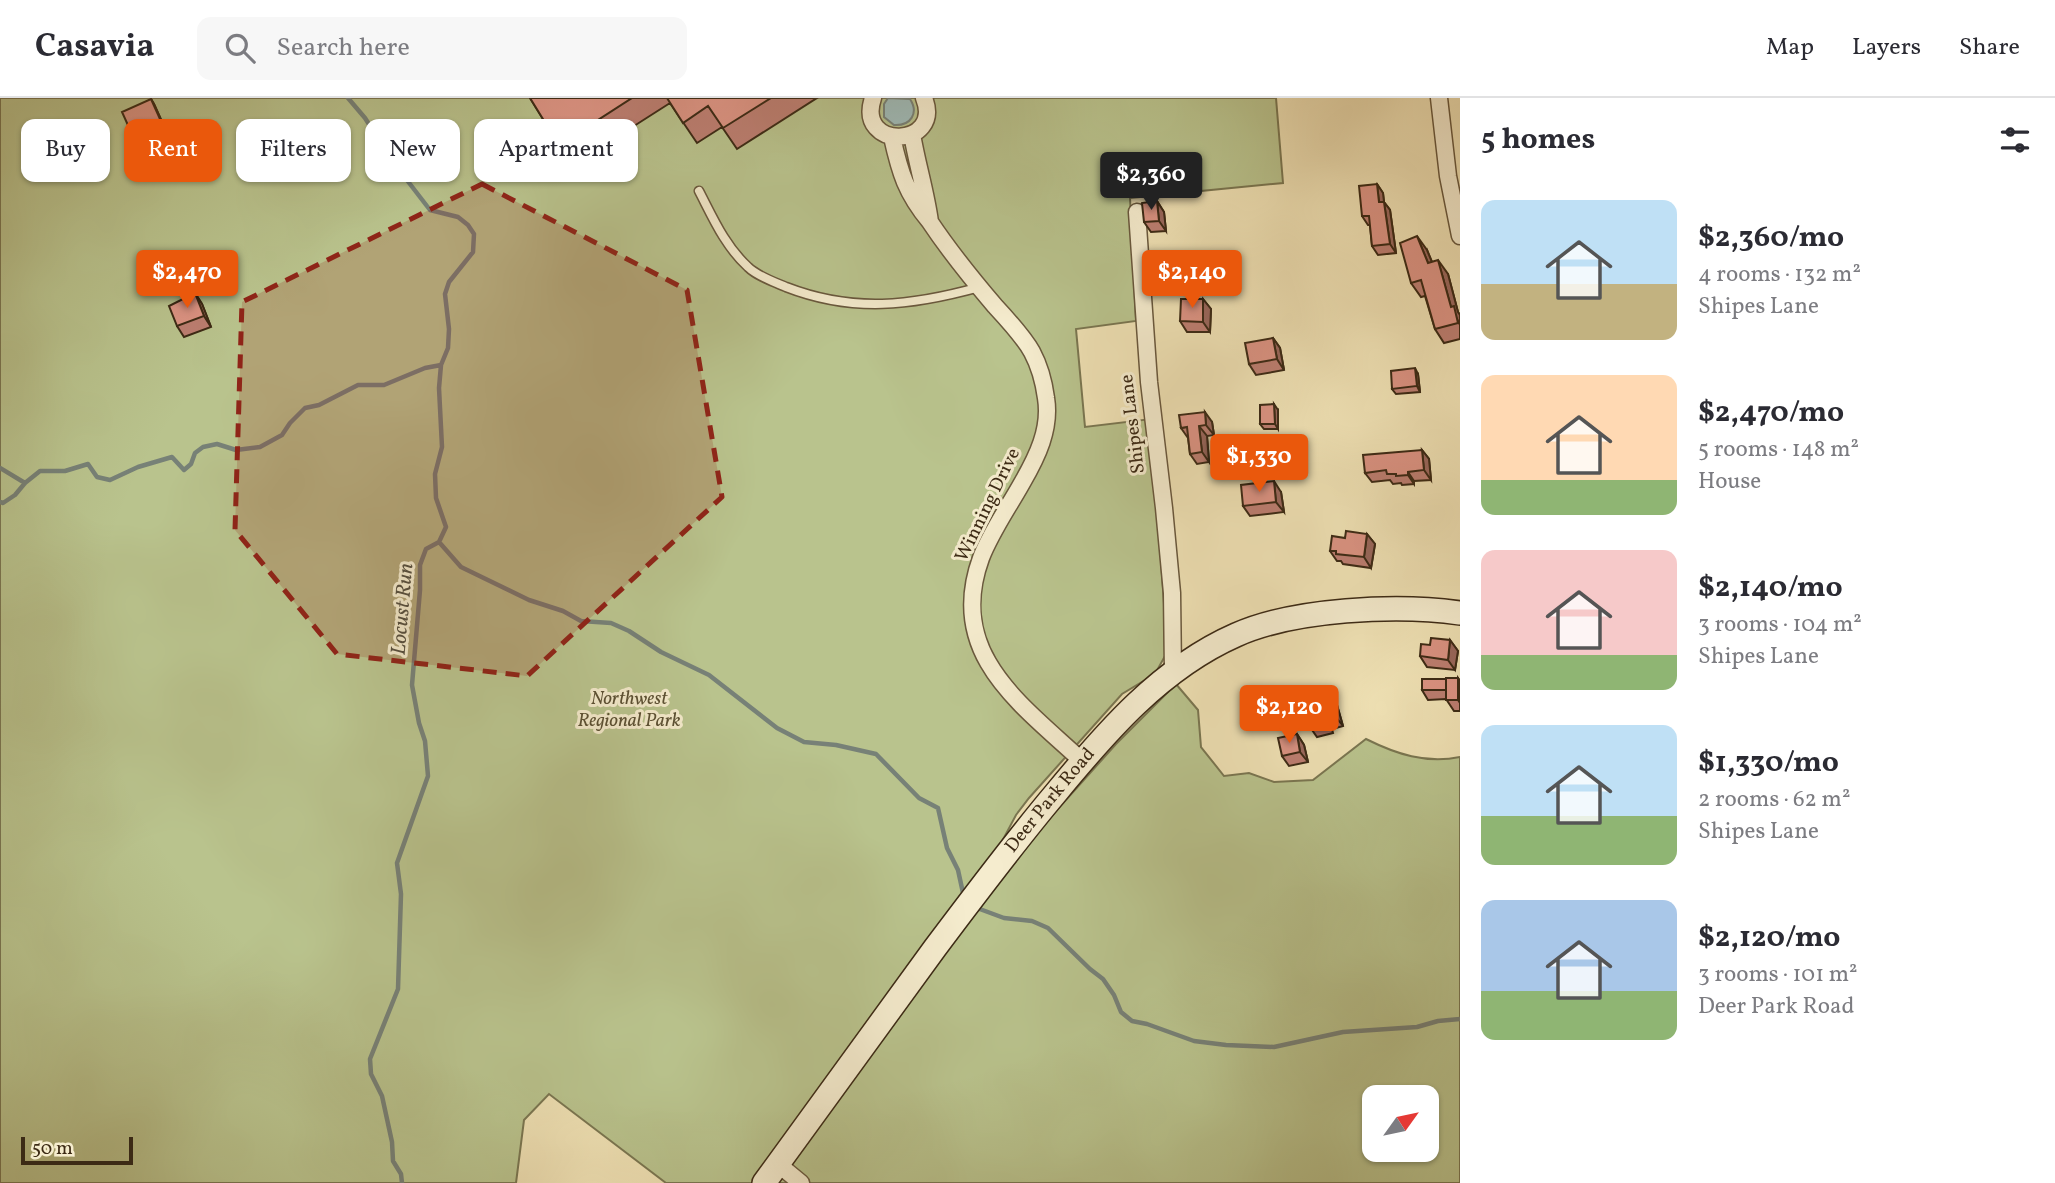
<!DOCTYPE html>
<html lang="en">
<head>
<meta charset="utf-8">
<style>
	body { margin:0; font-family:Vollkorn,serif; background:#f7f7f7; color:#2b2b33; height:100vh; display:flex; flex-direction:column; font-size:26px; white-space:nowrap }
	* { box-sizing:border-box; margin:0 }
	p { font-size:23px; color:#7c7c81 }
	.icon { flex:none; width:38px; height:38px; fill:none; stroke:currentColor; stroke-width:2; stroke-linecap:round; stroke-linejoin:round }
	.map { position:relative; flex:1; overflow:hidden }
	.side { display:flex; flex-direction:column; background:#fff; width:595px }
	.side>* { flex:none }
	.guide { position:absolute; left:21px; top:21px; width:665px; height:63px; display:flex; gap:14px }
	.needle { width:46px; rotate:57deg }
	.controls { position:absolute; left:1362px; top:987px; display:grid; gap:14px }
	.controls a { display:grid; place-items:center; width:77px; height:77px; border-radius:14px; background:#fff; box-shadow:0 2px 5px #0004; font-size:35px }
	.scale { position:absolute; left:21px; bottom:18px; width:112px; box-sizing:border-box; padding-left:7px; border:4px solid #3c2a15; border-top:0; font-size:19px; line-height:24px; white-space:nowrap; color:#3c2a15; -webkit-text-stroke:5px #f5ecce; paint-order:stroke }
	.price { position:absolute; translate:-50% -60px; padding:0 16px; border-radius:7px; background:#ea580c; color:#fff; font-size:23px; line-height:46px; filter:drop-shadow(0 2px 4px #0008) }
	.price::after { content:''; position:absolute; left:50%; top:42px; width:21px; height:16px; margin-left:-10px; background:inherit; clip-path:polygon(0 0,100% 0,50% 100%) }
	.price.on { background:#222; color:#fff }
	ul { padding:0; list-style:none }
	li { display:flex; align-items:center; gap:21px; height:175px; padding:0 21px }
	li span { display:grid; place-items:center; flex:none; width:196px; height:140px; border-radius:14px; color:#555 }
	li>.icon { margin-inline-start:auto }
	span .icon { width:84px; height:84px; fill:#fffc; stroke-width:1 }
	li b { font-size:30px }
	h2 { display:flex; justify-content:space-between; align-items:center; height:84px; padding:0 21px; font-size:30px }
	.chip { padding:0 24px; border-radius:14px; background:#fff; box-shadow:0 2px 5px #0004; font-size:24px; line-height:63px }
	.chip.on { background:#ea580c; color:#fff }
	header { display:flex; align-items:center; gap:42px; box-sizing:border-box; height:98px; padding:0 35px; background:#fff; border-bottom:2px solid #e1e1e2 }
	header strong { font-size:33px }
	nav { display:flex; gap:38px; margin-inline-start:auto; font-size:24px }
	.search { width:490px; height:63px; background:#f7f7f7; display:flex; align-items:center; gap:18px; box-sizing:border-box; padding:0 24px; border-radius:14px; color:#7c7c81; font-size:26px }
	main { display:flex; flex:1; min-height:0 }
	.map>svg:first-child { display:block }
	.green { fill:#b9c38d; stroke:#7a7651; stroke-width:2; fill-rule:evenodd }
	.water { fill:#9fbbb8; stroke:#778177; stroke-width:2 }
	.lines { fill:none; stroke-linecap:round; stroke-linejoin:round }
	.stream { stroke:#778177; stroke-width:4.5 }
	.lane-casing { stroke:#69583d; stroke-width:11 }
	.street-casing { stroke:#69583d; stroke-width:19 }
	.secondary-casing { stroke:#3c2a15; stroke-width:26 }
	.lane { stroke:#f5ecce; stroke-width:8 }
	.street { stroke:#f5ecce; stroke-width:16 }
	.secondary { stroke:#f5ecce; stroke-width:23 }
	.wall { fill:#bc7e71; stroke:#3c2a15; stroke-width:2 }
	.shaded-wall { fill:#99675c; stroke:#3c2a15; stroke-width:2 }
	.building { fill:#db9383; stroke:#3c2a15; stroke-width:2 }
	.marked { fill:#8f2418; fill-opacity:0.2; stroke:#8f2418; stroke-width:5; stroke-dasharray:14 9; stroke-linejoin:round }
	.labels { text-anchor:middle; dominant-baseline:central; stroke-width:6; stroke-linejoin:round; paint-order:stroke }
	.street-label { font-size:19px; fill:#3c2a15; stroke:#f5ecce }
	.park-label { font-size:19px; font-style:italic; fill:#5b5033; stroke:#f5ecce }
	.water-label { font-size:21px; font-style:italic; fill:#554e3e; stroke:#f5ecce }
</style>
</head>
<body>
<header>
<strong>Casavia</strong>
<div class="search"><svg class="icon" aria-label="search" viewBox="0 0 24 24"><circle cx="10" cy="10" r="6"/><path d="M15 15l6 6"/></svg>Search here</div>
<nav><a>Map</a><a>Layers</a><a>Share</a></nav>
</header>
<main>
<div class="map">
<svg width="1460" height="1085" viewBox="0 0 1460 1085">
	<rect width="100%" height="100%" fill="#efe1b4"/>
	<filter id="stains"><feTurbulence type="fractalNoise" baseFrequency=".00286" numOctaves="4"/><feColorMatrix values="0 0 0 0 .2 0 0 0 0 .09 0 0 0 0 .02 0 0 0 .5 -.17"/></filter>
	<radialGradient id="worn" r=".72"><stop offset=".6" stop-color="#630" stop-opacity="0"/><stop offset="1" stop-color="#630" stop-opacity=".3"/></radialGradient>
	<path class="green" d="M0,0H1276L1283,85L1130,100L1136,223L1076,231L1085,329L1151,321L1164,506L1165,558L1155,576L1122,596L1029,700L1016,717L991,764L1024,749L1116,646L1176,586L1198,612L1201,649L1224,678L1249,675L1274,684L1313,682L1366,641C1396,656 1426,666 1460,659V1085H666L549,996L524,1022L516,1085H0ZM1374,999H1426V1052H1374Z"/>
	<path class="water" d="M888,0L910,1C919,15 911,28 894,27L884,19V6Z"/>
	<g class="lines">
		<path class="stream" d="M348,0L365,20L393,64L430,112L458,119L468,127L474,136L473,154L449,184L445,196L449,231L448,250L441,267L439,290L442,349L435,376L436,400L446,429L439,444L426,451L420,467V492L412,587L419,625L425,643L428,678L397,765L401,796L398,891L370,961L371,976L382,998L392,1044L393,1063L401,1076L402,1085
			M0,370L25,385
			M0,404L3,405L15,397L25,385L40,373H65L88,366L97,379L110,382L138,369L172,359L184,372L191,366L195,355L203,349L217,346L236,352L260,349L282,337L290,325L305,310L319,307L358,287H384L425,270L441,267
			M439,444L461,469L529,502L563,513L581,523L611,525L629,533L661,554L709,577L777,630L804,644L836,647L876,656L919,700L938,710L947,750L958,772L963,795
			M977,810L1004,820L1032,823L1048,830L1090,871L1103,881L1114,897L1121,914L1132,923L1147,926L1194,943L1226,947L1274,949L1343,934L1417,929L1438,923L1460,921"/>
		<defs>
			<path id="lane" d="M699,93C713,120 725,148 748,169C757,178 774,184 786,189C853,215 911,208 980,189"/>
			<path id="street" d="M873,0C855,53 944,50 924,0
				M1439,0L1448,78L1460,138
				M892,39C900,75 906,95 930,124C926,94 917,66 912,36
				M1137,114L1149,284L1164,410L1172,495L1173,575
				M930,124C950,154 972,181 995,208C1008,222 1023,238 1032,254C1039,267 1044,285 1046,300C1051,331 1037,359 1022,385C1008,410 991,434 981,460C946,556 1021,606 1082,663
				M778,1066L801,1085"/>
			<g id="secondary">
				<path id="s1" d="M764,1085C821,1007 878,929 935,850C974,798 1013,746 1055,696C1106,634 1161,570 1236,537C1294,511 1397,506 1460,515"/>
			</g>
		</defs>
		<use href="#lane" class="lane-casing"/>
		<use href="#street" class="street-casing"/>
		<use href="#secondary" class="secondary-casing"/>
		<use href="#lane" class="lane"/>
		<use href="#street" class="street"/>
		<use href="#secondary" class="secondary"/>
	</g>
	<path class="wall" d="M530,0H817L737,51L722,29L697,45L670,5L573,67L559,47Z
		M151,1L154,6L172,46L143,59L140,54Z
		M1377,86L1383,95L1384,104L1390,112L1396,155L1378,157L1372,148L1370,127H1368L1362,118Z
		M1157,103L1164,114L1166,133L1151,134L1144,124Z
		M1427,152L1432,164L1448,176L1458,214L1460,217V241L1444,245L1435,231L1425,198L1421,199L1411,185Z
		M195,195L202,206L211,229L184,239L177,228Z
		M1203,201L1211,211L1210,234H1187L1180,223Z
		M1273,240L1280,250L1284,272L1256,277L1249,266Z
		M1418,276L1420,294L1396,296L1392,291Z
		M1278,312V331H1264L1260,326Z
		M1212,324L1214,337L1207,338L1209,364L1197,366L1190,356L1188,340L1181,330Z
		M1422,352L1429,361L1431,382L1414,383V386L1402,387L1401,385L1393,386L1390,382L1372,384L1365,375Z
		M1281,394L1284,414L1250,418L1243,408Z
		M1367,436L1375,446L1371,470L1343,466L1341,463H1337L1330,453L1345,440Z
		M1450,542L1458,553L1455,572L1427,569L1420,558L1430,547Z
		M1458,580L1460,583V613H1454L1446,601L1428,602L1422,592Z
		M1337,607L1343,628L1332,631L1333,635L1317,639L1310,629Z
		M1297,636L1304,647L1308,664L1289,668L1282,658Z"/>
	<path class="shaded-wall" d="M151,1L154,6L172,46L169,41Z
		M1377,86L1383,95L1385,113L1379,104Z
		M1157,103L1164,114L1166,133L1159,123Z
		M1384,104L1390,112L1396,155L1390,146Z
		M1417,138L1427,152L1438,179L1428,165Z
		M1438,162L1448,176L1458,214L1460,217V227L1451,209Z
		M195,195L202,206L211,229L204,218Z
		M1203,201L1211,211L1210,234L1203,224Z
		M1273,240L1280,250L1284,272L1277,261Z
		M1415,270L1418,276L1420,294L1417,288Z
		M1274,306L1278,312V331L1275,326Z
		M1205,314L1212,324L1214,337L1206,327Z
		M1199,328L1207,338L1209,364L1202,354Z
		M1422,352L1429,361L1431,382L1424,372Z
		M1408,374L1414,383V386L1408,377Z
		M1274,383L1281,394L1284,414L1276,404Z
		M1367,436L1375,446L1371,470L1364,459Z
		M1450,542L1458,553L1455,572L1448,562Z
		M1458,580L1460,583V605L1458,602Z
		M1329,597L1337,607L1343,628L1335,618Z
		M1297,636L1304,647L1308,664L1300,654Z"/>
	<path class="building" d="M530,0H632L559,47Z
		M667,0H771L723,30L708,8L683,25Z
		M151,1L169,41L140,54L122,14Z
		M1377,86L1379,104H1384L1390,146L1372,148L1369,118H1362L1359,88Z
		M1157,103L1159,123L1144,124L1142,105Z
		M1417,138L1428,165L1438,162L1451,209L1454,208L1458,225L1435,231L1421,182L1411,185L1400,145Z
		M195,195L204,218L177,228L169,208Z
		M1181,201H1203V224L1180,223Z
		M1273,240L1277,261L1249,266L1245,245Z
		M1415,270L1417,288L1392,291L1391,273Z
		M1274,306L1275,326H1260V307Z
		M1205,314L1206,327L1199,328L1202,354L1190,356L1187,329L1181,330L1179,317Z
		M1422,352L1424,372L1408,374V377L1396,378V376H1387L1386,372L1365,375L1363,357Z
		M1274,383L1276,404L1243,408L1241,387Z
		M1346,433L1367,436L1364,459L1336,456V453H1330L1332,438L1345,440Z
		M1431,540L1450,542L1448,562L1420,558L1421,546L1430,547Z
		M1446,580H1458V602H1446Z
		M1422,581H1446V592H1422Z
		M1329,597L1335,618L1325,621L1326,624L1310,629L1303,604Z
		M1297,636L1300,654L1282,658L1278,640Z"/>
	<path class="marked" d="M482,86L687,192L722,399L527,578L337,556L235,432L242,204Z"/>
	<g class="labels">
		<g class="street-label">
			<text transform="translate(1133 326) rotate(-97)">Shipes Lane</text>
			<text transform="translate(988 407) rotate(-64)">Winning Drive</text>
			<text stroke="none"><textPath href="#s1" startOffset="478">Deer Park Road</textPath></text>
		</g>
		<g class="park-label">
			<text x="629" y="601">Northwest<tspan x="629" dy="22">Regional Park</tspan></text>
		</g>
		<g class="water-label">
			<text transform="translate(403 511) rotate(-85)">Locust Run</text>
		</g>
	</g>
	<rect width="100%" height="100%" filter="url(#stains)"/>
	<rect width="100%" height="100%" fill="url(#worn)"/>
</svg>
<div class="controls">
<a><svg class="needle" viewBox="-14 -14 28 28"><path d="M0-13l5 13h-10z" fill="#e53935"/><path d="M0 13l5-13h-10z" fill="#7c7c81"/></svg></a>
</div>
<div class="scale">50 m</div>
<b class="price on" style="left:1151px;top:114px">$2,360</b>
<b class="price" style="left:187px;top:212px">$2,470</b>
<b class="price" style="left:1192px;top:212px">$2,140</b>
<b class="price" style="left:1259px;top:396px">$1,330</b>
<b class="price" style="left:1289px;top:647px">$2,120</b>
<div class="guide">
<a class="chip">Buy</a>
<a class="chip on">Rent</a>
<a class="chip">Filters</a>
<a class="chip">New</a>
<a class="chip">Apartment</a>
</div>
</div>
<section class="side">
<h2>5 homes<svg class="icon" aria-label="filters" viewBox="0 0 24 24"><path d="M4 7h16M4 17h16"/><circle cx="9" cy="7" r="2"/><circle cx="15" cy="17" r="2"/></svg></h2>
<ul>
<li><span style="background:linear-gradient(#bfe0f5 60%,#c2b280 0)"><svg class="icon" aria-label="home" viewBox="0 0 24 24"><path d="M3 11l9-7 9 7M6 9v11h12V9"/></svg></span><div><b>$2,360/mo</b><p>4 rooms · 132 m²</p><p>Shipes Lane</p></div></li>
<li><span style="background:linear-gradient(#ffd9b3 75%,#8fb573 0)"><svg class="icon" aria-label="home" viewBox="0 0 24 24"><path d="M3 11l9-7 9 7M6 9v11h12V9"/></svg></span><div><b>$2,470/mo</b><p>5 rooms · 148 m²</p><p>House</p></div></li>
<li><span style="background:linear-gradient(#f6c9c9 75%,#8fb573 0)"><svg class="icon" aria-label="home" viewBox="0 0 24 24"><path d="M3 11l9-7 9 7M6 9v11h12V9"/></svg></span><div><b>$2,140/mo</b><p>3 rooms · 104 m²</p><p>Shipes Lane</p></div></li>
<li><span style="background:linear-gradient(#bfe0f5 65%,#8fb573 0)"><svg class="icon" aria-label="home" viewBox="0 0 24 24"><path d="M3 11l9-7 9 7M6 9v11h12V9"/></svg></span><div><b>$1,330/mo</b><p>2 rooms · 62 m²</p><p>Shipes Lane</p></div></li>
<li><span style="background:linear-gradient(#a9c7e8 65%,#8fb573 0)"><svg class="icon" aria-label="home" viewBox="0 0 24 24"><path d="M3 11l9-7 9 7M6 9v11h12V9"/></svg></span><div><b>$2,120/mo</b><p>3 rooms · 101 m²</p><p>Deer Park Road</p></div></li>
</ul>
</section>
</main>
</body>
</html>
